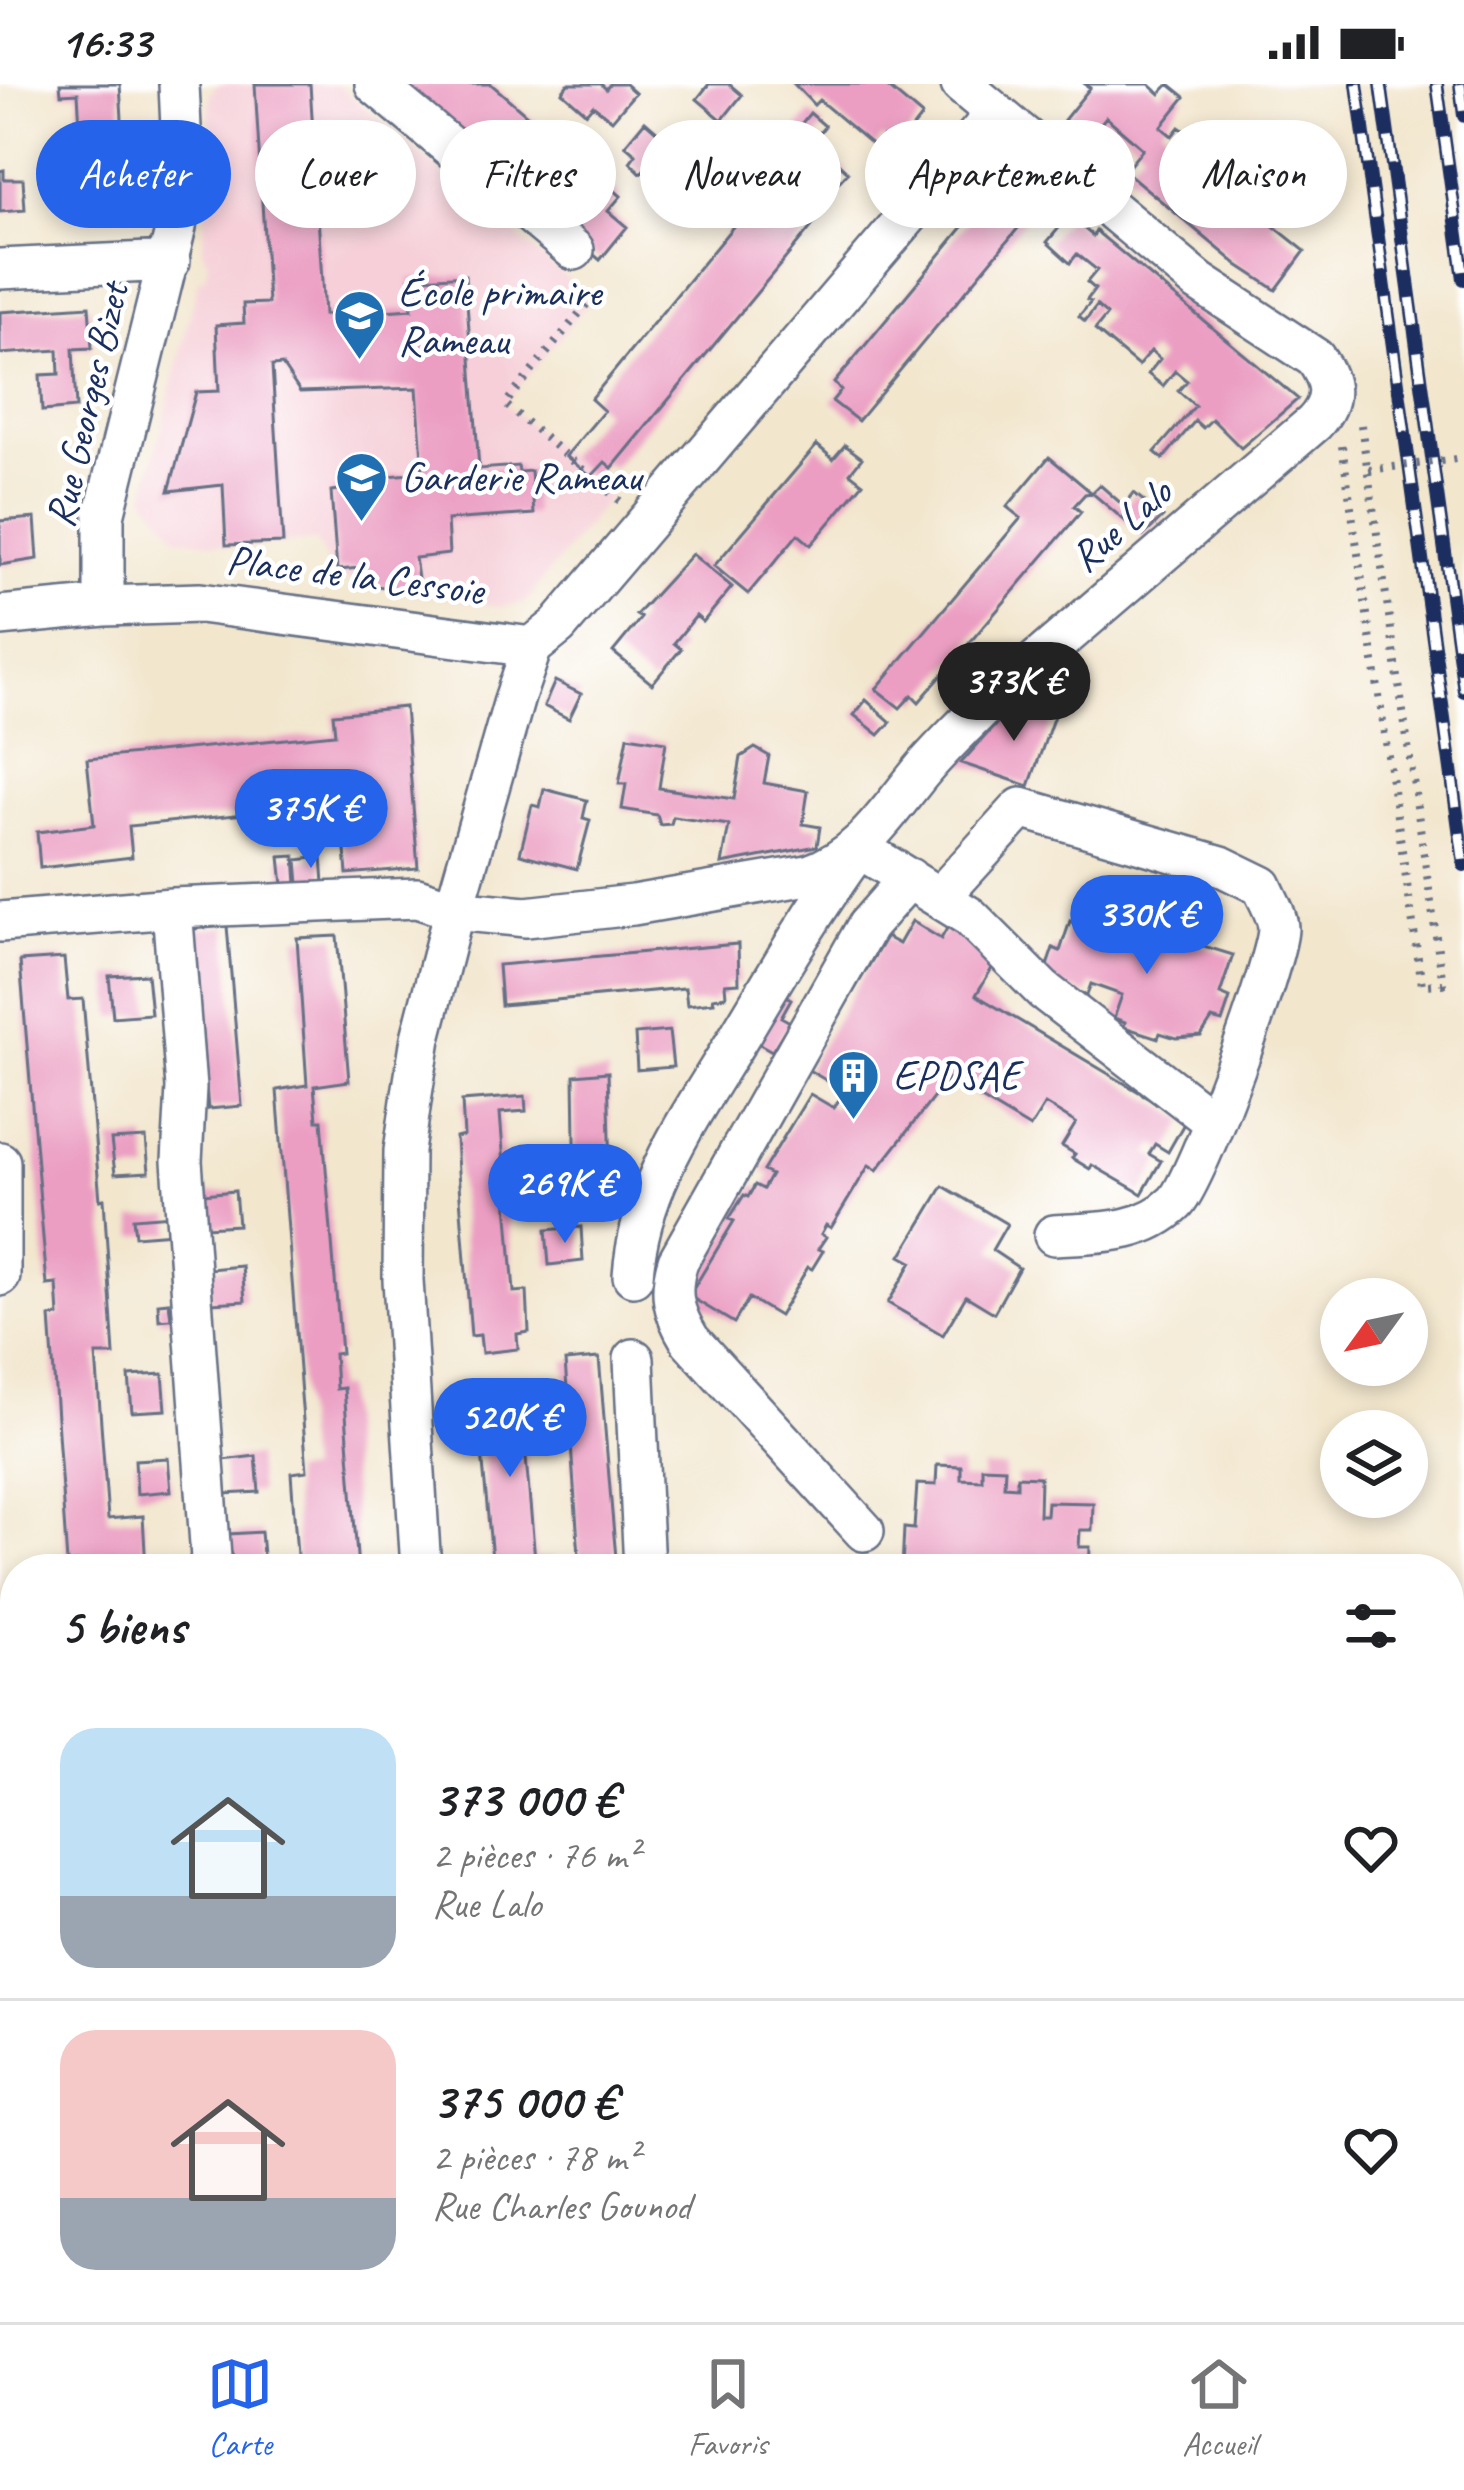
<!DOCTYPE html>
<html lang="fr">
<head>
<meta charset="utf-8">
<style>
	body { margin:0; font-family:Caveat,sans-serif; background:#f6f6f6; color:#202124; height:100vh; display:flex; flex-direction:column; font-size:45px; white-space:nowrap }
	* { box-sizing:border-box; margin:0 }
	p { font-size:39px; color:#757577 }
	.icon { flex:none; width:66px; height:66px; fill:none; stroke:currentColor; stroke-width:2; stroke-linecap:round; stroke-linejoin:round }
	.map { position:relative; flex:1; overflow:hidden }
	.panel { position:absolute; left:0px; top:1470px; width:1464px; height:768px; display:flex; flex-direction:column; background:#fff; border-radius:48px 48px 0 0; box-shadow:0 6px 18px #0003 }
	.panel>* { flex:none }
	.top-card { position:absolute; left:36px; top:36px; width:1392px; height:108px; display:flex; gap:24px }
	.needle { width:78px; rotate:237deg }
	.tools { position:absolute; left:1320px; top:1194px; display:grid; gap:24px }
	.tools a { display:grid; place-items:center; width:108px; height:108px; border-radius:50%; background:#fff; box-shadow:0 6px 18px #0003; font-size:60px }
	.price { position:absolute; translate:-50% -102px; padding:0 27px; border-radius:42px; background:#2563eb; color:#fff; font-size:39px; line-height:78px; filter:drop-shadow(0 3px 6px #0008) }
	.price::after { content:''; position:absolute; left:50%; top:72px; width:36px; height:27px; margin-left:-18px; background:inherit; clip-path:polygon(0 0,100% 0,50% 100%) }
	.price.on { background:#222; color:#fff }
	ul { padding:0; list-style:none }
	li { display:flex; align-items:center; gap:36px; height:300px; padding:0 60px }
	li+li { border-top:3px solid #e0e0e0 }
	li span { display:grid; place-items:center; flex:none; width:336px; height:240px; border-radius:36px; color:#555 }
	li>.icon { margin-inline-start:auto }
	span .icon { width:144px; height:144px; fill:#fffc; stroke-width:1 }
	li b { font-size:51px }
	h2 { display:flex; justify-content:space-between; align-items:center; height:144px; padding:0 60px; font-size:51px }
	.tag { padding:0 42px; border-radius:54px; background:#fff; box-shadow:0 6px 18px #0003; font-size:42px; line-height:108px }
	.tag.on { background:#2563eb; color:#fff }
	.status { display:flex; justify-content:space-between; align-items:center; height:84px; padding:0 60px; background:#fff; direction:ltr }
	.status svg { height:33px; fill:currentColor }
	.tabs { display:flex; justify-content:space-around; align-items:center; height:168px; border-top:3px solid #e0e0e0; background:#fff; font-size:33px; color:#757577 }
	.tabs a { display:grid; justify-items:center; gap:6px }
	.tabs .on { color:#2563eb }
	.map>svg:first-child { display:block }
	.built { fill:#f6cfd8 }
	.grass { fill:url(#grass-tufts); stroke:#617a66; stroke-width:3 }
	.building { fill:#eb9ec2 }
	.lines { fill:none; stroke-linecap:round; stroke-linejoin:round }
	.minor-casing { stroke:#666f85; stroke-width:44 }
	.path { stroke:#666f85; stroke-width:8; stroke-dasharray:3 9; stroke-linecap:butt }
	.minor { stroke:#fff; stroke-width:39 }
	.rail-casing { stroke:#1b2f5e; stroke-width:14 }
	.rail { stroke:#fff; stroke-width:9; stroke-dasharray:27; stroke-linecap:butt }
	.path-bridge { stroke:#666f85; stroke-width:8; stroke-dasharray:3 9; stroke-linecap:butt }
	.labels { text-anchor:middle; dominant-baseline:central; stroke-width:9; stroke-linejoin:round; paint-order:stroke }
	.poi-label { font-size:42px; fill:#1b2f5e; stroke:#fff; text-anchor:start }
	.street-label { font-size:42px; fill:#1b2f5e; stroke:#fff }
</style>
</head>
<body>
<div class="status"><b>16:33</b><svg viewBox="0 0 49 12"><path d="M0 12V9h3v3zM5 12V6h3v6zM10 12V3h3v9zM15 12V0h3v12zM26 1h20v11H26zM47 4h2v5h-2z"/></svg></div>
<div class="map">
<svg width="1464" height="2238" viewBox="0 0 1464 2238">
	<defs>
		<pattern id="grass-tufts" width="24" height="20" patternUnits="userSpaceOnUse" patternTransform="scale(3)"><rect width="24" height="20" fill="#a7c66e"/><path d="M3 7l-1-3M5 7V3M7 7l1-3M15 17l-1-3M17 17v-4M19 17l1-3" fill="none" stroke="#8faa62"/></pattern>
	</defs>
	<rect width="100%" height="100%" fill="#fff"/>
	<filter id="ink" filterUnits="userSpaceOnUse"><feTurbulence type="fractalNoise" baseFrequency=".00833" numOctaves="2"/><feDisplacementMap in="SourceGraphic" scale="24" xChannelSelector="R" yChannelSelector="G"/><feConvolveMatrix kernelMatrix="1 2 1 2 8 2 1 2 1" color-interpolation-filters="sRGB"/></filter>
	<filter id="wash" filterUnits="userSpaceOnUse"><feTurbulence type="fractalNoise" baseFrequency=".004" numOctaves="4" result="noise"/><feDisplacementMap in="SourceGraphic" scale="48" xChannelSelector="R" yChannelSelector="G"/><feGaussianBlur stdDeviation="2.7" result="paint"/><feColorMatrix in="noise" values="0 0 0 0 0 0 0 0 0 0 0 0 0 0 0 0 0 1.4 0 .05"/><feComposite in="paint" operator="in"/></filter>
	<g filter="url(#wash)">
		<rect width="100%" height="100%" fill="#f2e6cd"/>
		<path class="built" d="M218,0H337L591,215L505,320L611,410L525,519L502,523L344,495L332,488L316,457L226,461L177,453L145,411L199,195L206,194L208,177L202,166L208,106L210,11Z"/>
		<path class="grass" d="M0,2134L15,2136V2182H0Z
			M1464,2200V2238H1388L1418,2223H1449V2207Z"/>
		<g id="blocks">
			<path class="building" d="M60,0H120L127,123L85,126L78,9L61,10Z
				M255,0H310L324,231L412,225L409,195L465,191L479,385L518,382L519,388L531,387L534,430L447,436L449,470L415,474L420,508L362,500L360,484L337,486L331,407L388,400L387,392L423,389L417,304L300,308L282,281L272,282L283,459L226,461L223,401L169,407L196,308L219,307L216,241L244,239L243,220L268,219Z
				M392,0H491L621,112L608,127L627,143L600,176Z
				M568,0H601L606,5L610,0H625L635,9L612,36L593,21L586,29L562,8Z
				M709,0H729L742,11L722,36L697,15Z
				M794,0H884L922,32L897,64L883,53L875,63L819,16L814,21Z
				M1085,0H1149L1160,10L1169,0L1185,13L1161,43L1172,52L1179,43L1189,50L1171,71L1182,79L1192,70L1199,75L1207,66L1246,96L1256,82L1276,98L1286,85L1304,98L1271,140L1305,167L1276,206L1238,181L1125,87L1143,65L1106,33L1088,55L1064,36L1090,4Z
				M810,29L825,42L804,68L789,55Z
				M645,37L669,58L641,89L630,78L636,70L625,61Z
				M825,67L848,88L836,101L814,81Z
				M782,83L821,113L810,128L818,135L612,384L605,378L591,393L566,372L604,327L591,315Z
				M4,86V95H23L25,126L0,128V87Z
				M991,109L1024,137L858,337L832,317L841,306L834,299Z
				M1069,132L1093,152L1096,147L1298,315L1241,364L1212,335L1203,344L1195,337L1163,375L1155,368L1195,322L1178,307L1187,297L1175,287L1163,302L1148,290L1160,275L1151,267L1138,282L1120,267L1095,246L1107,231L1097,222L1085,237L1079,232L1091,218L1087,216L1095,205L1087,198L1097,186L1077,170L1070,179L1047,158Z
				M89,222L92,264L73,265L76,324L42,327L40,291L59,290L58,266L0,270V228Z
				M817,361L833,375L845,361L862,374L850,389L863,399L811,461L798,450L748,510L714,482Z
				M1049,373L1092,409L1085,410L1074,422L1081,428L919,618L912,611L900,624L876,605L1021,434L1007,423Z
				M1100,401L1124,422L1134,409L1163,433L1143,452L1092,409Z
				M35,434L38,475L0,481V437Z
				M692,470L732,503L703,538L696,532L674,559L681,565L652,600L613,568L641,534L636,531Z
				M555,597L581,610L569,635L544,622Z
				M866,616L891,638L879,651L854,631Z
				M1017,617L1055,629L1029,702L961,679Z
				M405,623L418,784L347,790L341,720L129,742L132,773L40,784L37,748L94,741L87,675L335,650L333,630Z
				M628,652L666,658L659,704L734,715L741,673L755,664L769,672L764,699L808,707L803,740L820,743L817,762L722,780L729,741L673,733L671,740L660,741L657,731L622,725L626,700H619Z
				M544,705L587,716L583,734L590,736L577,785L520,770L532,721L540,723Z
				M295,772L297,800L283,801L280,773Z
				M322,773L324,799L299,800L297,776Z
				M1170,835L1187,840L1184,856L1233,871L1220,910L1230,914L1222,938L1212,935L1201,952L1176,954L1160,949L1158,954L1124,943L1125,938L1114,934L1122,911L1091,900L1087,911L1049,898L1044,891L1053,864L1060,867L1070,837L1128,857L1134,839L1164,849Z
				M912,837L941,855L950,839L1001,869L976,911L1186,1036L1168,1068L1155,1060L1149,1070L1161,1077L1142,1110L1092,1081L1090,1085L1072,1074L1075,1070L1062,1062L1076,1039L1045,1020L1030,1044L948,995L877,1086L869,1081L831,1144L826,1141L821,1150L826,1153L818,1165L823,1167L812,1185L808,1183L779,1232L749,1214L734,1239L689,1212L734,1137L729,1135L744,1111L748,1113L755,1101L763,1105L771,1091L763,1087L810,1010L834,1024L844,1007L807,985L886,853L899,860Z
				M227,842L242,1022L208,1025L193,845Z
				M337,852L349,997L314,1002L317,1036H322L341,1269L334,1270L336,1305L344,1304L358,1485H298L291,1389L307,1387L277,1006L307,1001L297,854Z
				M738,860L739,899L725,900L726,912L713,914L714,918L687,921L685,904L501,921L498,881Z
				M64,874L68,916L83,915L100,1116L104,1115L114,1271H96L108,1435L143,1432L146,1485H77V1478L67,1479L50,1233L59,1232L57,1200L47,1201L20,877Z
				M147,890L151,930L113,933L109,892Z
				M781,909L791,915L781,933L790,938L772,967L756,958Z
				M669,947L673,983L637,986L635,950Z
				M608,988L612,1120L576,1122L574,991Z
				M525,1012L526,1027L500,1029L514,1208L527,1207L529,1248L517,1250L518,1265L482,1269L480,1251L471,1252L458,1088L456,1054L464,1052L462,1017Z
				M146,1054L149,1088L115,1090L111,1056Z
				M943,1102L1007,1140L992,1166L1019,1184L994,1229L966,1212L943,1251L888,1219L912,1178L901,1172Z
				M235,1107L238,1141L205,1143L203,1110Z
				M171,1131L172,1149L135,1152L133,1134Z
				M581,1143L583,1177L549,1181L546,1146Z
				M242,1182L245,1217L211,1219L209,1185Z
				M169,1218L171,1235L159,1236L158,1219Z
				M599,1274L612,1429L617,1485H581L579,1472L565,1277Z
				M163,1290L166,1326L132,1328L129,1292Z
				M537,1310L541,1351L524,1352L535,1475L554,1473L555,1485H493L477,1316Z
				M256,1372L259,1408L225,1410L223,1376Z
				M168,1374L171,1407L137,1410L135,1376Z
				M937,1381L961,1382V1395L982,1396V1383L1005,1384L1004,1402L1017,1403V1392L1040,1393L1039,1431H1046L1047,1418L1093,1419L1092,1446H1080L1079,1463H1090L1089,1485H1044V1475H1036V1485H902L904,1444L914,1445L917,1400L936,1401Z
				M261,1448L264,1482L232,1484L229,1450Z
				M5,1522H15V1620H11Z
				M15,1803V1862L0,1863V1804Z"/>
		</g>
	</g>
	<g filter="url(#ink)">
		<use href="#blocks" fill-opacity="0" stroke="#666f85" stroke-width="3"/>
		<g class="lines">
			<defs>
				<path id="minor" d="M375,0L574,166
					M0,185L170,177
					M104,522V432L176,143L183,88L179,0
					M0,532L104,522L200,519L532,563
					M940,813L1021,724L1221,782L1262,802C1267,815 1278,831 1278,845C1277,878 1197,1097 1175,1119C1142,1151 1097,1148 1054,1151
					M172,824L186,1004L182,1077L211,1474L207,1485
					M0,838L172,824L417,814L454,826L526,833L633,821L808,791C863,773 890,724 925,683C944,661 965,641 985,621L1314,339C1335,316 1332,298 1315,274L1199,198L961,0
					M0,1078V1192
					M633,1192C639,1101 694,1027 740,951C778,887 815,824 859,764L970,833L1043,906L1214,1038
					M634,1275L644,1485
					M864,1447L690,1256C673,1228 668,1209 678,1177L867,842L909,794
					M421,1485L403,1196L404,1067L412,1010L421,954L454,826L515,613L532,563L558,542L996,29
					M1449,2037L1464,2030
					M1449,2080L1464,2073
					M0,2222L172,2238
					M436,2238L438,2223
					M910,2238L1025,2223"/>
			</defs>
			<use href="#minor" class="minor-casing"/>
			<path class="path" d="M578,204L591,215L505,320L620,417
				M1342,362L1422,901L1443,900L1361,341
				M0,1775L15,1774
				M0,2125L15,2126"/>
			<use href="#minor" class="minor"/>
			<defs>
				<path id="rail" d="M1357,0L1464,781
					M1381,0L1464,607
					M1437,0L1464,195
					M1460,0L1464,32"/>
			</defs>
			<use href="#rail" class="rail-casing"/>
			<use href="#rail" class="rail"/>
			<path class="path-bridge" d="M1369,386L1464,374"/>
		</g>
	</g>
	<defs>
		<symbol id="school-pin" viewBox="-11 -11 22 30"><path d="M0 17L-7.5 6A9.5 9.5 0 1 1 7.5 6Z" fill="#1f6fb2" stroke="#fff"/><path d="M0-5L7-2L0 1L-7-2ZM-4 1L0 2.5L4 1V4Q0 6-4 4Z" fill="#fff"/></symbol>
		<symbol id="building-pin" viewBox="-11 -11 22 30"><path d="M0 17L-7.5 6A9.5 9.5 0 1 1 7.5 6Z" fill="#1f6fb2" stroke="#fff"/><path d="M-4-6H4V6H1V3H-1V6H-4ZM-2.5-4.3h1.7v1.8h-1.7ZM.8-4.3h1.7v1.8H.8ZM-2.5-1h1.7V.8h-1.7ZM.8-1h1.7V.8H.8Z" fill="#fff"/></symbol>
	</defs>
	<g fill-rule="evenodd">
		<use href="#school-pin" x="330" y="202" width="59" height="81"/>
		<use href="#school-pin" x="332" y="364" width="59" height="81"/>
		<use href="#building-pin" x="824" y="962" width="59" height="81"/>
	</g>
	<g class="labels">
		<g class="poi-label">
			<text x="398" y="208">École primaire<tspan x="398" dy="48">Rameau</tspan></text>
			<text x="401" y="393">Garderie Rameau</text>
			<text x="893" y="991">EPDSAE</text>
		</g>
		<g class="street-label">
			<text transform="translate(87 321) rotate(-77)">Rue Georges Bizet</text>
			<text transform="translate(1121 441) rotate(-41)">Rue Lalo</text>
			<text transform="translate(355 491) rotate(7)">Place de la Cessoie</text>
		</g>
	</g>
</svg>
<div class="tools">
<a><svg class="needle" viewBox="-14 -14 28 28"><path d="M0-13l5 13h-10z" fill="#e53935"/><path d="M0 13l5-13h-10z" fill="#757577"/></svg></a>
<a><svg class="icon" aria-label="layers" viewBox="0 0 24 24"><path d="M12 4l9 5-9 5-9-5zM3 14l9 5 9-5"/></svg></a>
</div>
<b class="price on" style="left:1014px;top:660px">373K €</b>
<b class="price" style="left:311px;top:787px">375K €</b>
<b class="price" style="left:1147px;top:893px">330K €</b>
<b class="price" style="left:565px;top:1162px">269K €</b>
<b class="price" style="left:510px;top:1396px">520K €</b>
<div class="top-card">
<a class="tag on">Acheter</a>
<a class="tag">Louer</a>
<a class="tag">Filtres</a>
<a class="tag">Nouveau</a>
<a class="tag">Appartement</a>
<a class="tag">Maison</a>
</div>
<section class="panel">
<h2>5 biens<svg class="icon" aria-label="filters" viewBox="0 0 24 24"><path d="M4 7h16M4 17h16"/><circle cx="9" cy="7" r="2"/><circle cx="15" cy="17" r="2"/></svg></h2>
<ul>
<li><span style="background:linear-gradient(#bfe0f5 70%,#9aa5b1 0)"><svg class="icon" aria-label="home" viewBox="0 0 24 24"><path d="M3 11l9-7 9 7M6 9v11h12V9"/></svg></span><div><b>373 000 €</b><p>2 pièces · 76 m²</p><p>Rue Lalo</p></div><svg class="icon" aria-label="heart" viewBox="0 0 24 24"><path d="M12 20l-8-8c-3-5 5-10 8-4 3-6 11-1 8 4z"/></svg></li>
<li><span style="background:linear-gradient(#f6c9c9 70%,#9aa5b1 0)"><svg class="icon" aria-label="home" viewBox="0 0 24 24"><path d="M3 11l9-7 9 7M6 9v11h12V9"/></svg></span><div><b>375 000 €</b><p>2 pièces · 78 m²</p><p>Rue Charles Gounod</p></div><svg class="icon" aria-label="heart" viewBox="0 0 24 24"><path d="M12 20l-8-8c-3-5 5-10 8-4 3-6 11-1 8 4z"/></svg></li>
</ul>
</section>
</div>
<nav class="tabs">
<a class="on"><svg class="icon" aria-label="map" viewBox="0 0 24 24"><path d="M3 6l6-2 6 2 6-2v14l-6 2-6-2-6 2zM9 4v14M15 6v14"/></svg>Carte</a>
<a><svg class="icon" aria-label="saved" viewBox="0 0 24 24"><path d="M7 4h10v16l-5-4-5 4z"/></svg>Favoris</a>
<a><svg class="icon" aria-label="home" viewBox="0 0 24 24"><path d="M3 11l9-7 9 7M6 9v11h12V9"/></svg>Accueil</a>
</nav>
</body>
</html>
